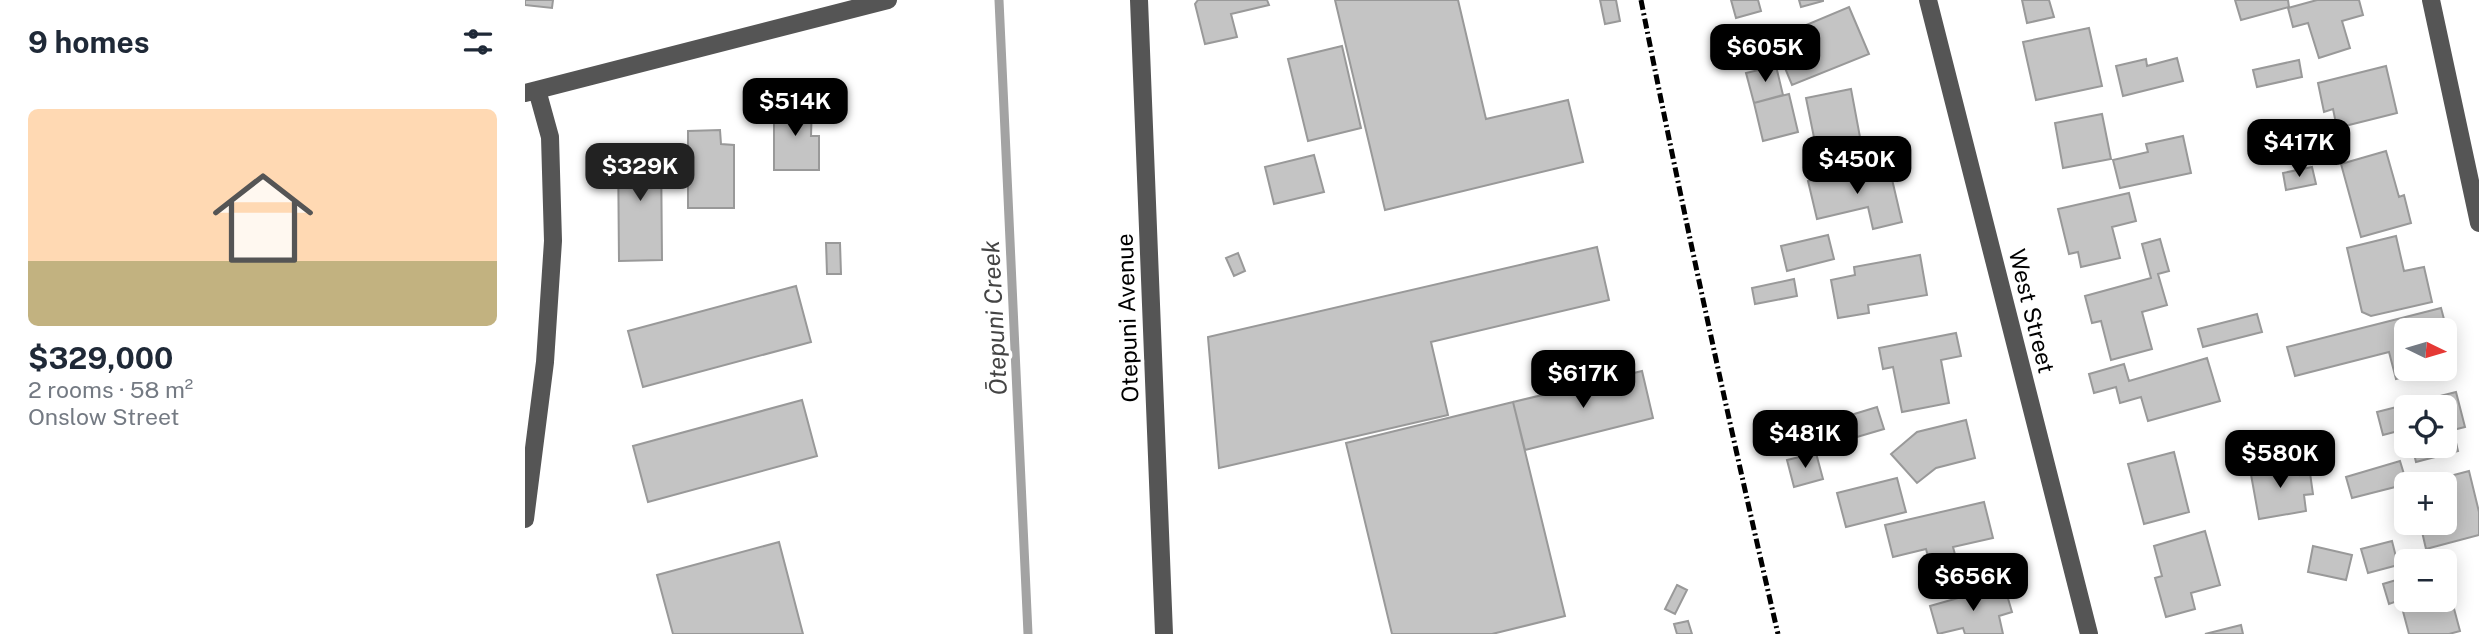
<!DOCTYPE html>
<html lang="en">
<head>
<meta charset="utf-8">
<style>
	body { margin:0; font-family:"Public Sans",sans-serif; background:#f6f6f7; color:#1f2937; height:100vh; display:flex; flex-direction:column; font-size:26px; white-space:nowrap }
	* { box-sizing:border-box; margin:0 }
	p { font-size:23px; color:#747a83 }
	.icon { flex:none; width:38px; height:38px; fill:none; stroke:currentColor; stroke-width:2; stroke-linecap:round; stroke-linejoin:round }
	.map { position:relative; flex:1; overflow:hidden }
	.sheet { display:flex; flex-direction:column; background:#fff; width:525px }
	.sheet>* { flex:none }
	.needle { width:46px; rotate:95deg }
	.buttons { position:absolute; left:1869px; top:318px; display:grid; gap:14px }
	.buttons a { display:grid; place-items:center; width:63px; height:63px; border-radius:10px; background:#fff; box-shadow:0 4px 18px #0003; font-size:35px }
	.price { position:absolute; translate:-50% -60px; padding:0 16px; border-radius:14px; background:#000; color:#fff; font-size:23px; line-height:46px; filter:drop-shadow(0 2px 4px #0008) }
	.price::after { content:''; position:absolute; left:50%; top:42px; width:21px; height:16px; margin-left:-10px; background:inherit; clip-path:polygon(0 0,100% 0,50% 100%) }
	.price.selected { background:#222; color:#fff }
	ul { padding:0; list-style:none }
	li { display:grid; align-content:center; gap:14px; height:371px; padding:0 28px }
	li span { display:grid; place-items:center; height:217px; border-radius:10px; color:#555 }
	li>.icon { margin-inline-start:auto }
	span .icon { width:126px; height:126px; fill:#fffc; stroke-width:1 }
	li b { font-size:30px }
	h2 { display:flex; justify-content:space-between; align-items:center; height:84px; padding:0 28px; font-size:30px }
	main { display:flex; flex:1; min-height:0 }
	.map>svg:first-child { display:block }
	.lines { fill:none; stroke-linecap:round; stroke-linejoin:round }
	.stream { stroke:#a3a3a3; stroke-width:9 }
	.building { fill:#c4c4c4; stroke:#999; stroke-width:2 }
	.minor { stroke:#555; stroke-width:18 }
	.rail { stroke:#000; stroke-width:5; stroke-dasharray:10 3.5 2 3.5; stroke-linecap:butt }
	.labels { text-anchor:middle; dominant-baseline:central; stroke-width:7; stroke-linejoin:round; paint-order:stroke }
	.street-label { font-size:23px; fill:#000; stroke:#fff }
	.water-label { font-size:24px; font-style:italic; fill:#444; stroke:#fff }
</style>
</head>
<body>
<main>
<section class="sheet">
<h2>9 homes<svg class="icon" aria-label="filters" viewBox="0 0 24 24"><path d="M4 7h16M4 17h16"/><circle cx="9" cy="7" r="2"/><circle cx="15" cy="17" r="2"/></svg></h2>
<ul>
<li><span style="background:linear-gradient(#ffd9b3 70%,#c2b280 0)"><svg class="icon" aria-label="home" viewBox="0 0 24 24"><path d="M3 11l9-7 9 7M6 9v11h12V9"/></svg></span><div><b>$329,000</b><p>2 rooms · 58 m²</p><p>Onslow Street</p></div></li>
</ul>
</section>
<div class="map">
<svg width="1954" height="634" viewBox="0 0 1954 634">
	<rect width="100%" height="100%" fill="#fff"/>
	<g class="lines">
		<path class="stream" d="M474,0L503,634"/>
	</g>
	<path class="building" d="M0,0H28L27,8L0,5Z
		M673,0H742L744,5L706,14L712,37L680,44L670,4Z
		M810,0H933L961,119L1043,100L1058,162L860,210Z
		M1075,0H1091L1095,21L1080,24Z
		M1206,0H1233L1236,11L1211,18Z
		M1274,0H1298V1L1276,7Z
		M1497,0H1524L1529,17L1502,23Z
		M1710,0H1763L1764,7L1716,20Z
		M1792,0H1834L1838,15L1817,21L1825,48L1794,58L1783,23L1768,27L1763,8Z
		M1324,7L1344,54L1267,85L1248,39Z
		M1564,28L1577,86L1511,100L1498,42Z
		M817,46L836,128L783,141L763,59Z
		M1652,58L1658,81L1598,96L1591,66L1621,59L1622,66Z
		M1774,60L1777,77L1732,87L1728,70Z
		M1251,66L1258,95L1229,103L1221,73Z
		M1861,66L1872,113L1812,128L1808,109L1799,112L1793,83Z
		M1326,89L1340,164L1296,172L1281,98Z
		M1264,94L1273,132L1238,141L1229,103Z
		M249,103L287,104L286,136H294V170H249Z
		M1577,114L1586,159L1538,168L1530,123Z
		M1800,129L1808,158L1786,164L1778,136Z
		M195,130L196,144L209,145V208H163V131Z
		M1658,136L1666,173L1595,188L1588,160L1623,152L1621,144Z
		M93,145H136L137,260L94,261Z
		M1861,151L1874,197L1879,195L1886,223L1836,237L1816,164Z
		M789,155L799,192L749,204L740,167Z
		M1349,166L1366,175L1377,222L1348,229L1343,207L1292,219L1283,181Z
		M1787,167L1791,184L1761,190L1758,173Z
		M1604,193L1611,221L1587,227L1595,258L1556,267L1553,252L1544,254L1533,209Z
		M1303,235L1309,259L1262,271L1256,246Z
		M1871,236L1879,271L1899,267L1907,302L1846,316L1837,312L1822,248Z
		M1635,239L1644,271L1633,274L1642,305L1617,312L1627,349L1586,360L1576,321L1567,323L1560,296L1626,278L1617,244Z
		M301,243H315L316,274H302Z
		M1072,247L1084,300L906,342L923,415L694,468L683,337Z
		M713,253L720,271L709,276L701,258Z
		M1395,255L1402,295L1343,305L1344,313L1313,318L1306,280L1330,275L1329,267Z
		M1269,279L1272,296L1230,304L1227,288Z
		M271,286L286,342L118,387L103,331Z
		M1916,308L1923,334L1920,335V331H1881V369H1909L1871,379L1864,352L1770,376L1762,347Z
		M1732,314L1737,332L1678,347L1673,329Z
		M1431,333L1436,356L1416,360L1424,403L1377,412L1368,367L1358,369L1354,348Z
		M1682,358L1695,401L1623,421L1616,397L1595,403L1591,387L1569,393L1564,374L1599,364L1604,381Z
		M1117,371L1128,418L1000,450L988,402Z
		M1931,392L1940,427L1928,430L1933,451L1891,462L1887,446H1920V408H1881V429L1858,435L1852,412Z
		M277,400L292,456L123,502L108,446Z
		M988,402L1040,616L967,634H867L821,443Z
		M1352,407L1359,429L1332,437L1326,415Z
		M1441,420L1450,458L1411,468L1392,483L1366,454L1392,432Z
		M1649,452L1664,512L1619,524L1603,464Z
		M1291,453L1298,479L1269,487L1262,460Z
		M1773,461L1775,475L1785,473L1788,494L1779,495L1781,511L1734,519L1725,469Z
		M1875,461L1882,484L1827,498L1821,477Z
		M1944,471L1954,512V535L1901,549L1895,523H1920V485H1891Z
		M1372,478L1381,512L1321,527L1312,493Z
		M1459,502L1468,538L1428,547L1432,562L1406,568L1401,549L1368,557L1360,525Z
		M1680,531L1695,585L1666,593L1670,609L1641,617L1630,578L1637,576L1629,546Z
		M1867,541L1873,565L1843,573L1836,549Z
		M254,542L278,634H148L132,575Z
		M1788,546L1827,555L1821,580L1783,572Z
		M1920,575L1935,631L1924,634H1884L1875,600L1864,604L1858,584L1881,577V600H1920Z
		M1152,585L1162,590L1150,614L1140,609Z
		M1479,585L1487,612L1474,616L1478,634H1440L1438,628L1413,634L1405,606Z
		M1163,621L1167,634H1152L1149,624Z
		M1716,625L1718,634H1680Z"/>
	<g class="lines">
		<path class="minor" d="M614,0L639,634
			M1403,0L1564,634
			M1906,0L1954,223
			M0,93L363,0
			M0,519L20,362L28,241L25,137L12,90"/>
		<path class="rail" d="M1116,0C1158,212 1204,423 1253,634"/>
	</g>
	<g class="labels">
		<g class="street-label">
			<text transform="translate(1507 311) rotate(76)">West Street</text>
			<text transform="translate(602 318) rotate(-92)">Otepuni Avenue</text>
		</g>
		<g class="water-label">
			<text transform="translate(469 318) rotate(-93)">Ōtepuni Creek</text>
		</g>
	</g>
</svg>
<div class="buttons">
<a><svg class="needle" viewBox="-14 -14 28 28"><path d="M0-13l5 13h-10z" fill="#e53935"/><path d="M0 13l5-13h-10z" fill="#747a83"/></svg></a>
<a><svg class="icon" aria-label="locate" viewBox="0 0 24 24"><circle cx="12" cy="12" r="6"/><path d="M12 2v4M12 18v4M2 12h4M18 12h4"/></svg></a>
<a>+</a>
<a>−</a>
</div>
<b class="price" style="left:1240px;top:84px">$605K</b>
<b class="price" style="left:270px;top:138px">$514K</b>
<b class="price" style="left:1774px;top:179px">$417K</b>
<b class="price" style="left:1332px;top:196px">$450K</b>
<b class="price selected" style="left:115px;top:203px">$329K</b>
<b class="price" style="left:1058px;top:410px">$617K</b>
<b class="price" style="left:1280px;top:470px">$481K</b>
<b class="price" style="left:1755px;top:490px">$580K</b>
<b class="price" style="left:1448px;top:613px">$656K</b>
</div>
</main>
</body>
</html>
